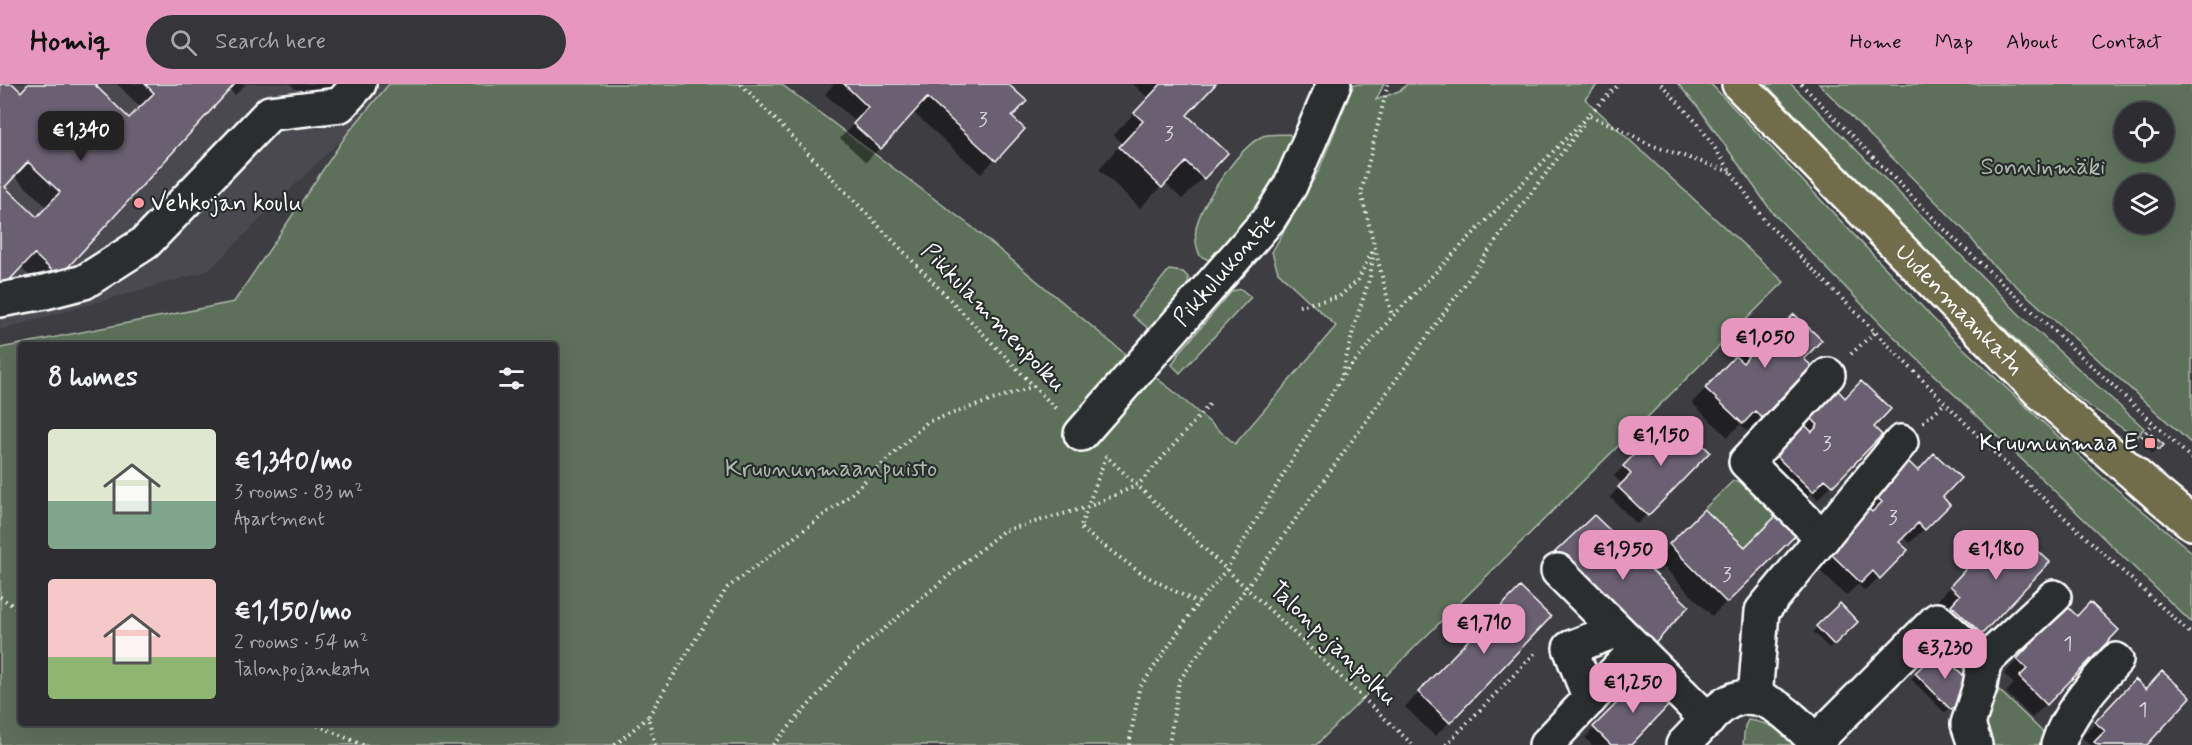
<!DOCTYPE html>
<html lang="en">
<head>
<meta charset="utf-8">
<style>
	body { margin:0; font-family:Mynerve,sans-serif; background:#36363a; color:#f1f3f6; height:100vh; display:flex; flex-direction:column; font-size:22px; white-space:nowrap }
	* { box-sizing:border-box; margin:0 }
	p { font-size:20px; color:#a7a8ac }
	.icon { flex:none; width:33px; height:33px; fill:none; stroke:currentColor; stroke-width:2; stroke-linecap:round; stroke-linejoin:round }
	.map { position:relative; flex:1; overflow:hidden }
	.details { position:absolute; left:18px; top:258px; width:540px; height:384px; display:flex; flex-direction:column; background:#2e2e32; border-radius:6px; box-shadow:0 6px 24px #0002,0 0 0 2px #494a4d }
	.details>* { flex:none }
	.tools { position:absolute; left:2114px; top:18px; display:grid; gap:12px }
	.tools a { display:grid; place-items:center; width:60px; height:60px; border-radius:50%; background:#2e2e32; box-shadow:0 6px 24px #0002,0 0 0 2px #494a4d; font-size:30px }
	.price { position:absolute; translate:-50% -51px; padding:0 14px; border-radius:12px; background:#e797bd; color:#111; font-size:20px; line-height:39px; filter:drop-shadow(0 2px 3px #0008) }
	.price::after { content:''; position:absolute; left:50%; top:36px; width:18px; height:14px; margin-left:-9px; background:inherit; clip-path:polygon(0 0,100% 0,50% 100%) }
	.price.selected { background:#222; color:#fff }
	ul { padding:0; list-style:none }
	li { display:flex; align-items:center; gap:18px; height:150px; padding:0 30px }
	li span { display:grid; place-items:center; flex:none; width:168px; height:120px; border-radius:6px; color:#555 }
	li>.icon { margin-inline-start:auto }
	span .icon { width:72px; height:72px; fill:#fffc; stroke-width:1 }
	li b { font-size:26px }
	h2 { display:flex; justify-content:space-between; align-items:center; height:72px; padding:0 30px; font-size:26px }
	header { display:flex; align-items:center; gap:36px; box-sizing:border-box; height:84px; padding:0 30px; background:#e797bd; color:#111 }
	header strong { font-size:28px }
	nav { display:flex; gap:33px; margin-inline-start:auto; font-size:21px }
	.search { width:420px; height:54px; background:#36363a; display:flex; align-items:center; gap:15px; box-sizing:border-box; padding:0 21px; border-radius:33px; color:#a7a8ac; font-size:22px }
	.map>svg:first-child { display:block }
	.built { fill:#4a4850 }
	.green { fill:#5c705a; stroke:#aeb8ac; stroke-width:1.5; fill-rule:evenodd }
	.shadow { fill:#0007; fill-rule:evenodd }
	.building { fill:#6a6171; stroke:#fff; stroke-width:1.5; fill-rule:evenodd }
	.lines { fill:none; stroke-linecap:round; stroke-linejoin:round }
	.minor-casing { stroke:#fff; stroke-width:38 }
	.major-casing { stroke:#fff; stroke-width:38 }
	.path { stroke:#fff; stroke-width:4; stroke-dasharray:1.5 4.5; stroke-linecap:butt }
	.minor { stroke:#2a2d2e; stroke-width:33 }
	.major { stroke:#716d4b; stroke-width:33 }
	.poi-dot { fill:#ff9aa2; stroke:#2a2d2e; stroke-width:2 }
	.labels { text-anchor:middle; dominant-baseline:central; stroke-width:4.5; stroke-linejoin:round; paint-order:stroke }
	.number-label { font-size:21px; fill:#dad8dc }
	.park-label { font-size:24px; fill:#aeb8ac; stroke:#2a2d2e }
	.poi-label { font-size:24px; fill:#fff; stroke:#2a2d2e; text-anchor:start }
	.street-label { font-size:24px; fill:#fff; stroke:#2a2d2e }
</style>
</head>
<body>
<header>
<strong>Homiq</strong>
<div class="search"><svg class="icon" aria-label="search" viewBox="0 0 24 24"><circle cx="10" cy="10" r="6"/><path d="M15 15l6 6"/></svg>Search here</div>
<nav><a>Home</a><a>Map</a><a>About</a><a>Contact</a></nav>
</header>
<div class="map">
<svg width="2192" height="661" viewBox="0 0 2192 661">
	<rect width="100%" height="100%" fill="#3d3d42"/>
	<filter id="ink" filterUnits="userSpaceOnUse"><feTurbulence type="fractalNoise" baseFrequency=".0167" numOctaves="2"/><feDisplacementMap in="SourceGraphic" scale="12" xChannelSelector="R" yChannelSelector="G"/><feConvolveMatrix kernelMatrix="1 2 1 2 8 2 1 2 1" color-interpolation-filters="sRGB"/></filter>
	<g filter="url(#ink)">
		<path class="built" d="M0,0H389L347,50L208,187L0,246Z"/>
		<path class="green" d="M389,0H781L972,143L1130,274L1172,306L1235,360L1336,242L1278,188L1272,168L1319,86L1354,0H1384L1376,16L1401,6L1407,0H1598L1585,15L1784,198L1316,661H0V264L234,218L347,50ZM21,261H555V639H21Z
			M1678,0H1711L1947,249L2101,392L2192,468V539L1885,244L1772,128L1698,23Z
			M1766,0H1791L2028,239L2144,344L2137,354L2082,317L2050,289L1898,139Z
			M1819,0H2192V360L1992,180L1965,147ZM2124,28H2163V68H2124ZM2124,100H2163V140H2124Z
			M1289,50L1294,55L1264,116L1217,175L1209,176L1200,172C1196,162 1194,150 1197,140C1204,116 1239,64 1261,53C1267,49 1281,51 1289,50Z
			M1169,186L1183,188L1188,193L1189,203L1150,246L1132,231Z
			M1241,205L1251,213L1180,289L1172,281L1179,269L1232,207Z
			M1733,397H1749L1781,427L1745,463L1704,425Z
			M1999,606L2050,655L2049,661H1990L1979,650Z
			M1748,636C1769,639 1784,646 1799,661H1743L1745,642Z"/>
		<path class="shadow" d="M0,0H10L20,9L29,0H96L94,2L129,36L141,24L117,0H246L235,11L229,5L44,206L20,183L0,204ZM14,92L47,123L36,134L3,103Z
			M290,0H343L318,26Z
			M834,0H1006L1010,33L1022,45L981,90L913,28L866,78L840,54L856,38L825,10Z
			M1133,0H1214L1185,31L1203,94L1182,115L1165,99L1140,124L1099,85L1122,59L1114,51L1148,14Z
			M1778,248L1802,275L1761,333L1747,347L1740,340L1728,353L1692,319L1754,253Z
			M1836,307L1880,351L1818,415L1811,408L1798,420L1760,384Z
			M1659,347L1667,356L1708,368L1637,440L1610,413L1622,400L1614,392Z
			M2151,352L2161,361L2153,370L2143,361Z
			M1906,377L1948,421L1910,459L1903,452L1897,458L1906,466L1865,507L1858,500L1846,512L1817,484L1829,472L1821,463Z
			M1704,427L1745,465L1798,447L1712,532L1656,475Z
			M2003,469L2047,478L1967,563L1948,526L1937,517L1979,473Z
			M1520,506L1449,638L1435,652L1405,623Z
			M1840,522L1856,538L1829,564L1813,548Z
			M2077,534L2046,620L2032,634L2006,608L2014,600L2004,590L2053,538Z
			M1938,568L1972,602L1945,629L1911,595Z
			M1644,594L1629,661H1592L1585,654Z
			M2121,611L2145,661H2091L2082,653Z"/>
		<path class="building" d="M0,0H13L21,8L28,0H98L96,2L129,34L154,9L145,0H235L59,193L34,170L4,202L0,199ZM28,78L60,108L37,133L5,103Z
			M844,0H1008L1027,17L1012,33L1025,45L996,77L927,14L881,65L853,40L868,23Z
			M1161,0H1216L1187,31L1228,69L1204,95L1186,78L1162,104L1119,63L1143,37L1134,29Z
			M1794,230L1822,256L1804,275L1812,282L1762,334L1755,327L1743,340L1705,304L1735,272L1743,279L1748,273L1741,266L1768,237L1778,247Z
			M1861,297L1891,325L1874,343L1882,351L1833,402L1825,395L1813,408L1773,369L1802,338L1812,348L1818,341L1809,332L1836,304L1845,314Z
			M1682,340L1710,368L1648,432L1618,403L1631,390L1623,382L1659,345L1668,354Z
			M2151,350L2164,361L2159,366L2147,356Z
			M1934,369L1961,394L1943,413L1950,421L1925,446L1918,439L1899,458L1908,466L1880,495L1873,487L1861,499L1830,469L1842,457L1833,448L1862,418L1872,428L1882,418L1873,410L1906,375L1918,387Z
			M1704,425L1745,463L1781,427L1800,447L1727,519L1669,460Z
			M1594,431L1689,522L1651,564L1555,468Z
			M2020,450L2050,478L1982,550L1951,521L1960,511L1950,502L1992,457L2003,467Z
			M1520,503L1551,533L1450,639L1418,608Z
			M2090,518L2119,546L2047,621L2019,593L2027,585L2017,575L2067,522L2077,532Z
			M1840,519L1858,538L1834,561L1816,542Z
			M1938,566L1974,602L1951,626L1915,589Z
			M2162,587L2191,613L2147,661H2098L2094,658L2105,647L2095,638L2135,595L2146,605Z
			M1644,592L1671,619L1631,661H1611L1593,643Z"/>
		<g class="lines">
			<defs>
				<g id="minor">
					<path d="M0,216L45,208L84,198L145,159L270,29L340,21L359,0"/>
					<path id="s1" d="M1081,350L1269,135L1290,102L1334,0"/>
					<path d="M1823,454L1746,378L1828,291"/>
					<path d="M1558,487L1708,636"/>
					<path d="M1755,614L1762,527L1901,358"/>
					<path d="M1590,615L1570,564L1617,546"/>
					<path d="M1815,658L1937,536L1984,578"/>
					<path d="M1546,661L1637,565"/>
					<path d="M1683,661C1696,648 1709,632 1724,621C1761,596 1795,637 1819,661"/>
					<path d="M1975,661L1968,640L1980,602L1984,578L2054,513"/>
					<path d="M2058,661C2067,630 2094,600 2116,576"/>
				</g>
				<g id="major">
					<path id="s2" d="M1739,0L2040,308L2156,409L2192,439"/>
				</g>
			</defs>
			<use href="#minor" class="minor-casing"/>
			<use href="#major" class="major-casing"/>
			<path class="path" d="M741,0L1058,327
				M1388,0L1361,109L1392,232
				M1661,0L1699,41L1764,136L2002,376L2192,551
				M1801,0L1948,149L2192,375
				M1590,32L1619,44L1648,60L1731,88
				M1299,222L1339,213L1358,196L1373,165
				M1851,270L1875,248
				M1342,291L1354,243L1370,193L1374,165
				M1923,338L1945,319
				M2142,353L2153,339
				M1105,371L1413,661
				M1106,372L1080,444L1142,490L1198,519
				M0,513L21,527
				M312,639L363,661
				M615,661L648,633
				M655,661L648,633L727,504L849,412L927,338L1034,302
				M773,661L857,567L1003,447L1088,423L1138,401L1210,320
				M1129,661L1139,605L1198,519L1227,485L1341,294L1392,233L1619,0
				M1169,661L1179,597L1524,118L1584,40
				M1446,661L1537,567"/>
			<use href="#minor" class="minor"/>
			<use href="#major" class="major"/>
		</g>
	</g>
	<g class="poi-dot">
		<circle cx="139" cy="119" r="6"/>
		<rect x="2144" y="353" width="12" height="12" rx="3"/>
	</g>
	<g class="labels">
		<g class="number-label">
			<text x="983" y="36">3</text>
			<text x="1169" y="50">3</text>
			<text x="1827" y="360">3</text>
			<text x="1893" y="434">3</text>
			<text x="1727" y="491">3</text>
			<text x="2068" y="560">1</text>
			<text x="2143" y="626">1</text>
		</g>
		<g class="park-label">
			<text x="2043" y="83">Sonninmäki</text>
			<text x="831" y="385">Kruununmaanpuisto</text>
		</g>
		<g class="poi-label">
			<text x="151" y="119">Vehkojan koulu</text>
			<text x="2138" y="359" text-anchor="end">Kruununmaa E</text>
		</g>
		<g class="street-label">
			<text stroke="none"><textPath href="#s1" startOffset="218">Pikkulukontie</textPath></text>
			<text stroke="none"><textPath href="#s2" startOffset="315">Uudenmaankatu</textPath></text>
			<text transform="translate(993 234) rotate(46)">Pikkulammenpolku</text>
			<text transform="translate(1333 560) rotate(44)">Talonpojanpolku</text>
		</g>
	</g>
</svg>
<div class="tools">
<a><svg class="icon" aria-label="locate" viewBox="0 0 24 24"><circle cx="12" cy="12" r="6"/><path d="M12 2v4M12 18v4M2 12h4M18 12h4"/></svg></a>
<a><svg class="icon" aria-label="layers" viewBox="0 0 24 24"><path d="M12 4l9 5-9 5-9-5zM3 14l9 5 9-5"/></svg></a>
</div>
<b class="price selected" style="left:81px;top:78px">€1,340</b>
<b class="price" style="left:1765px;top:285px">€1,050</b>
<b class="price" style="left:1661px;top:383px">€1,150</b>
<b class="price" style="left:1623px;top:497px">€1,950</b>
<b class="price" style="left:1996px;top:497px">€1,180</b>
<b class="price" style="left:1484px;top:571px">€1,710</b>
<b class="price" style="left:1945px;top:596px">€3,230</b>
<b class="price" style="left:1633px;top:630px">€1,250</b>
<section class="details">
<h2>8 homes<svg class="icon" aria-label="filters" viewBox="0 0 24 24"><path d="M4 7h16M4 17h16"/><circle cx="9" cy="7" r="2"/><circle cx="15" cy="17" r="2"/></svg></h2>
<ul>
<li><span style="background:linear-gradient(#dfe7d0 60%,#7fa58c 0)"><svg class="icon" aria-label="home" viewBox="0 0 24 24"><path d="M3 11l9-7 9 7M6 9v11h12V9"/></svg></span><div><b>€1,340/mo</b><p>3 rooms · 83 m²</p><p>Apartment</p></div></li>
<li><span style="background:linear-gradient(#f6c9c9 65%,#8fb573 0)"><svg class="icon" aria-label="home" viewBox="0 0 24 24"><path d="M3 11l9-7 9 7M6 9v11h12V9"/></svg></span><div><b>€1,150/mo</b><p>2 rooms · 54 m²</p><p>Talonpojankatu</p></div></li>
</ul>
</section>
</div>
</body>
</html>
